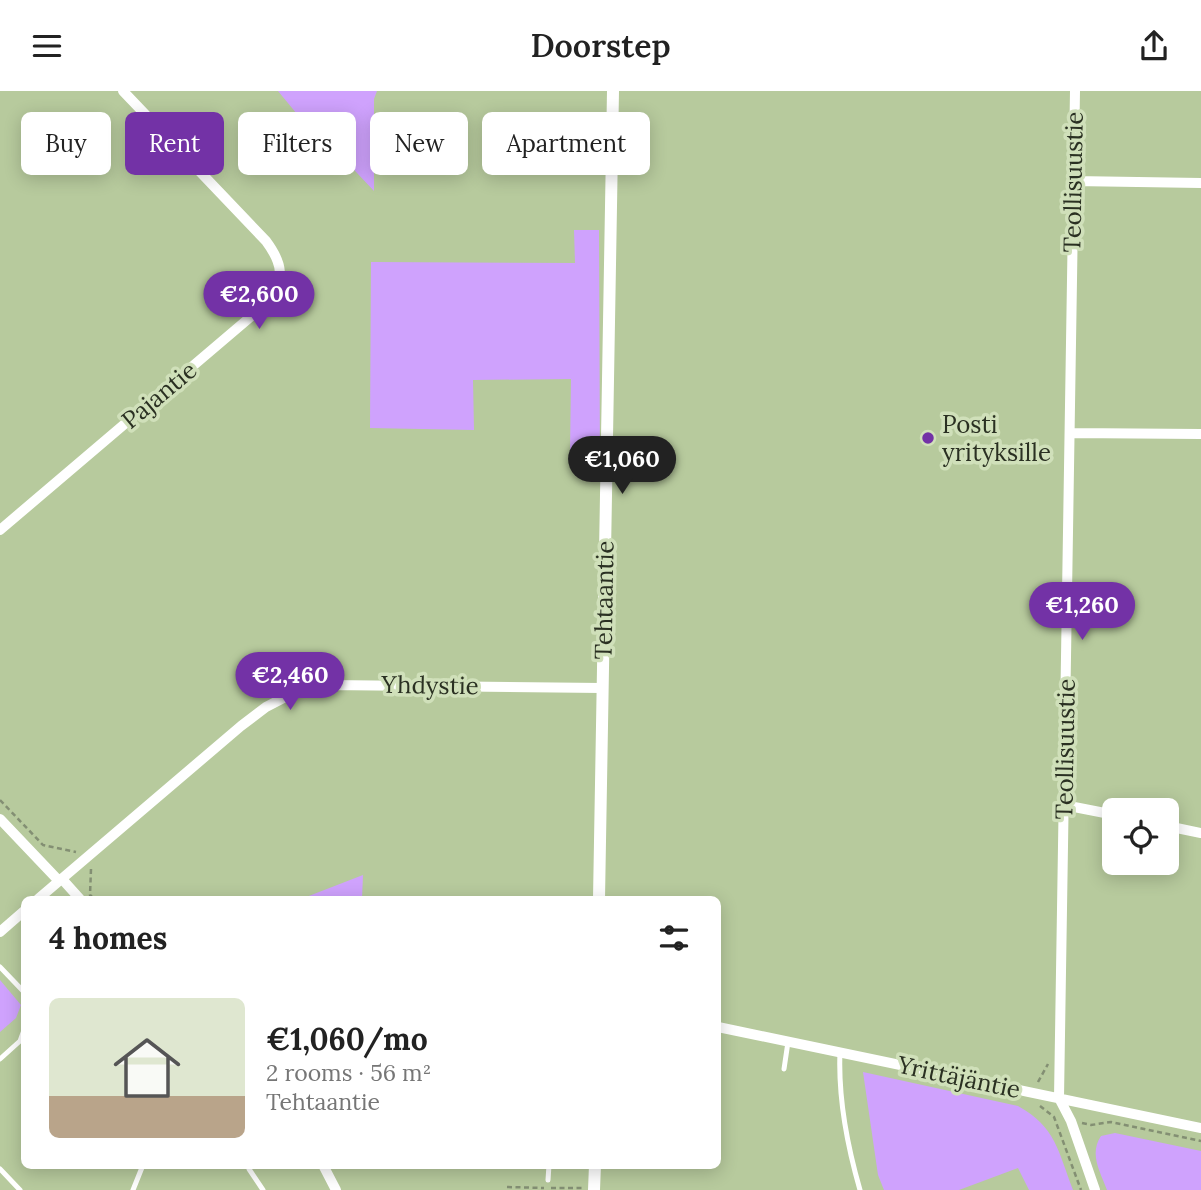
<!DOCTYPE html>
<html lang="en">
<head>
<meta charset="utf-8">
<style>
	body { margin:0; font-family:Lora,serif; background:#f6f6f6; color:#222; height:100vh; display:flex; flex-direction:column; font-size:26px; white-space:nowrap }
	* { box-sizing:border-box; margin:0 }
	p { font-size:23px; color:#767676 }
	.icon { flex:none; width:38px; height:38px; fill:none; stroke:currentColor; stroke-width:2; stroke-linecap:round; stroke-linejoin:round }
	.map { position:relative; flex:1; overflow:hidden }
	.drawer { position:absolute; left:21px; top:805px; width:700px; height:273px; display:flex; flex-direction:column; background:#fff; border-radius:10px; box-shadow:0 4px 18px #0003 }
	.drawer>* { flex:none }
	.hud { position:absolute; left:21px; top:21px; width:700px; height:63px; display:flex; gap:14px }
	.buttons { position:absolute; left:1102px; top:707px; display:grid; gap:14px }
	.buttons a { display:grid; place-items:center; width:77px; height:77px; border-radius:10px; background:#fff; box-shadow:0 4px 18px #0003; font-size:35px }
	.price { position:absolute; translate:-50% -60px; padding:0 16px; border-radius:24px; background:#7332a6; color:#fff; font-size:23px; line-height:46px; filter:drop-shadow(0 2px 4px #0008) }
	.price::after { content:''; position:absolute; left:50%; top:42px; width:21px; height:16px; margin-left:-10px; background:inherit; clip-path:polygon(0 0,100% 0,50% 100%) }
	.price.selected { background:#222; color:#fff }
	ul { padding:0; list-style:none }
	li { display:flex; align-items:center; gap:21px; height:175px; padding:0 28px }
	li+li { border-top:2px solid #e0e0e0 }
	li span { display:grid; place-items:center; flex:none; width:196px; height:140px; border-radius:10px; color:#555 }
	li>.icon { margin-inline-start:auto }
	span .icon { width:84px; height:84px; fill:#fffc; stroke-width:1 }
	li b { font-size:30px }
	h2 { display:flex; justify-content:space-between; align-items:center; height:84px; padding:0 28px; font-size:30px }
	.chip { padding:0 24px; border-radius:10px; background:#fff; box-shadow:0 4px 18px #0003; font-size:24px; line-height:63px }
	.chip.selected { background:#7332a6; color:#fff }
	header { display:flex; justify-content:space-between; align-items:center; height:91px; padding:0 28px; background:#fff; font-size:32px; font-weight:600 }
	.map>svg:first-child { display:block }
	.built { fill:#b7ca9d; fill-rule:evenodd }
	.green { fill:#cfa2fd }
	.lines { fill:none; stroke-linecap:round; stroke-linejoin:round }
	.path { stroke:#838f73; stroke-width:2.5; stroke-dasharray:5 3.5; stroke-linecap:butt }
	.service { stroke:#fff; stroke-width:5 }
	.minor { stroke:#fff; stroke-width:10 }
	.tertiary { stroke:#fff; stroke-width:12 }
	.poi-dot { fill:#7332a6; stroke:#d0e0ba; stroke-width:2.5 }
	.labels { text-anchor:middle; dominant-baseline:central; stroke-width:7; stroke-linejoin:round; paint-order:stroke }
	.street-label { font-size:24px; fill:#2a3022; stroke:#d0e0ba }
	.poi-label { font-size:24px; fill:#2a3022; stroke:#d0e0ba; text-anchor:start }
</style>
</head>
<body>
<header><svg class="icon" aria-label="menu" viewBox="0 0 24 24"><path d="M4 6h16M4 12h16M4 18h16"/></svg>Doorstep<svg class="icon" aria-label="share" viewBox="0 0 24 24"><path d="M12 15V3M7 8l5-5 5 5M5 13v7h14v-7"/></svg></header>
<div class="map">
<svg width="1201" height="1099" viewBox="0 0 1201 1099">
	<rect width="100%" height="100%" fill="#c3d3ad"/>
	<path class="built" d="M0,0H1201V1099H0ZM1115,719H1167V772H1115ZM24,808H718V1074H24Z"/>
	<path class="green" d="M278,0H377L374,8V100L341,65L311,40Z
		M574,139H599L600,377H579L581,364L570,360L571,288L473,289L474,339L370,337L371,171L575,172Z
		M363,784L362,808H299H301Z
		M0,889L21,914L16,927L0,941Z
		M863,981L1018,1015C1056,1036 1058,1060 1073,1099H1029L1018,1077L959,1099H884L878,1084Z
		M1115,1042L1201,1060V1099H1107C1100,1080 1089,1063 1101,1045Z"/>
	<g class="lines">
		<path class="path" d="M0,709L43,754L76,761
			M91,778L90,804L94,808
			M1038,991L1048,973
			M1040,1015L1054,1026L1081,1099
			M1082,1032L1091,1034L1111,1031L1201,1050
			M507,1096L544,1097
			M551,1097H583"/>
		<path class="service" d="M0,876L24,901
			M840,961C838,1008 847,1054 860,1099
			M0,968L20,950L24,939
			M784,978L788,951
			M249,1074V1078L263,1099
			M0,1078L20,1099
			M548,1089L549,1074
			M133,1099L143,1074"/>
		<path class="minor" d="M1075,0L1059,1007L1071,1030L1095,1099
			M1074,90L1201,92
			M1070,342L1201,343
			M0,439L268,211C285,187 283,173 266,150L123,0
			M1064,714L1115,724
			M0,728L59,790
			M1167,735L1201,742
			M62,788L80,808
			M38,808L241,635L266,616L295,601L330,594L602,597
			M0,841L24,820
			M718,936L1201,1037
			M323,1074L336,1099"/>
		<path class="tertiary" d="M599,808L613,0
			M594,1099L595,1074"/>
	</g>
	<circle class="poi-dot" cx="928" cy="347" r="7"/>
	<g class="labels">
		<g class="street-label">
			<text transform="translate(1073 91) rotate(-89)">Teollisuustie</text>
			<text transform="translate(159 304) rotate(-40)">Pajantie</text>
			<text transform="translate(604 509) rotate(-89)">Tehtaantie</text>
			<text transform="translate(430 594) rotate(1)">Yhdystie</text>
			<text transform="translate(1065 658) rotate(-89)">Teollisuustie</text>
			<text transform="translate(959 986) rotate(12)">Yrittäjäntie</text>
		</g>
		<g class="poi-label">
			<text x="942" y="333">Posti<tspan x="942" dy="28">yrityksille</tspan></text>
		</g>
	</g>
</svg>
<div class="buttons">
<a><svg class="icon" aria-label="locate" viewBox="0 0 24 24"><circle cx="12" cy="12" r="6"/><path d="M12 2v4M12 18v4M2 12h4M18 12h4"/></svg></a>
</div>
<b class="price" style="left:259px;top:240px">€2,600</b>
<b class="price selected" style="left:622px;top:405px">€1,060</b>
<b class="price" style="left:1082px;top:551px">€1,260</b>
<b class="price" style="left:290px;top:621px">€2,460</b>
<div class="hud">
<a class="chip">Buy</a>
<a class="chip selected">Rent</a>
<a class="chip">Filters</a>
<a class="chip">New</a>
<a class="chip">Apartment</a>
</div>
<section class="drawer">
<h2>4 homes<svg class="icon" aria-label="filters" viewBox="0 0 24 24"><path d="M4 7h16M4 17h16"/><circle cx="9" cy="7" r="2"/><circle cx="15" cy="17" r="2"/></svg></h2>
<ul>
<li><span style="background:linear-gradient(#dfe7d0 70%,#b9a48a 0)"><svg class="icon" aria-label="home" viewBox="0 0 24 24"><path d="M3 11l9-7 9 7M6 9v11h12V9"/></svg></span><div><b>€1,060/mo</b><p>2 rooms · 56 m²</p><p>Tehtaantie</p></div></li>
</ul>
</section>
</div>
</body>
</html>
